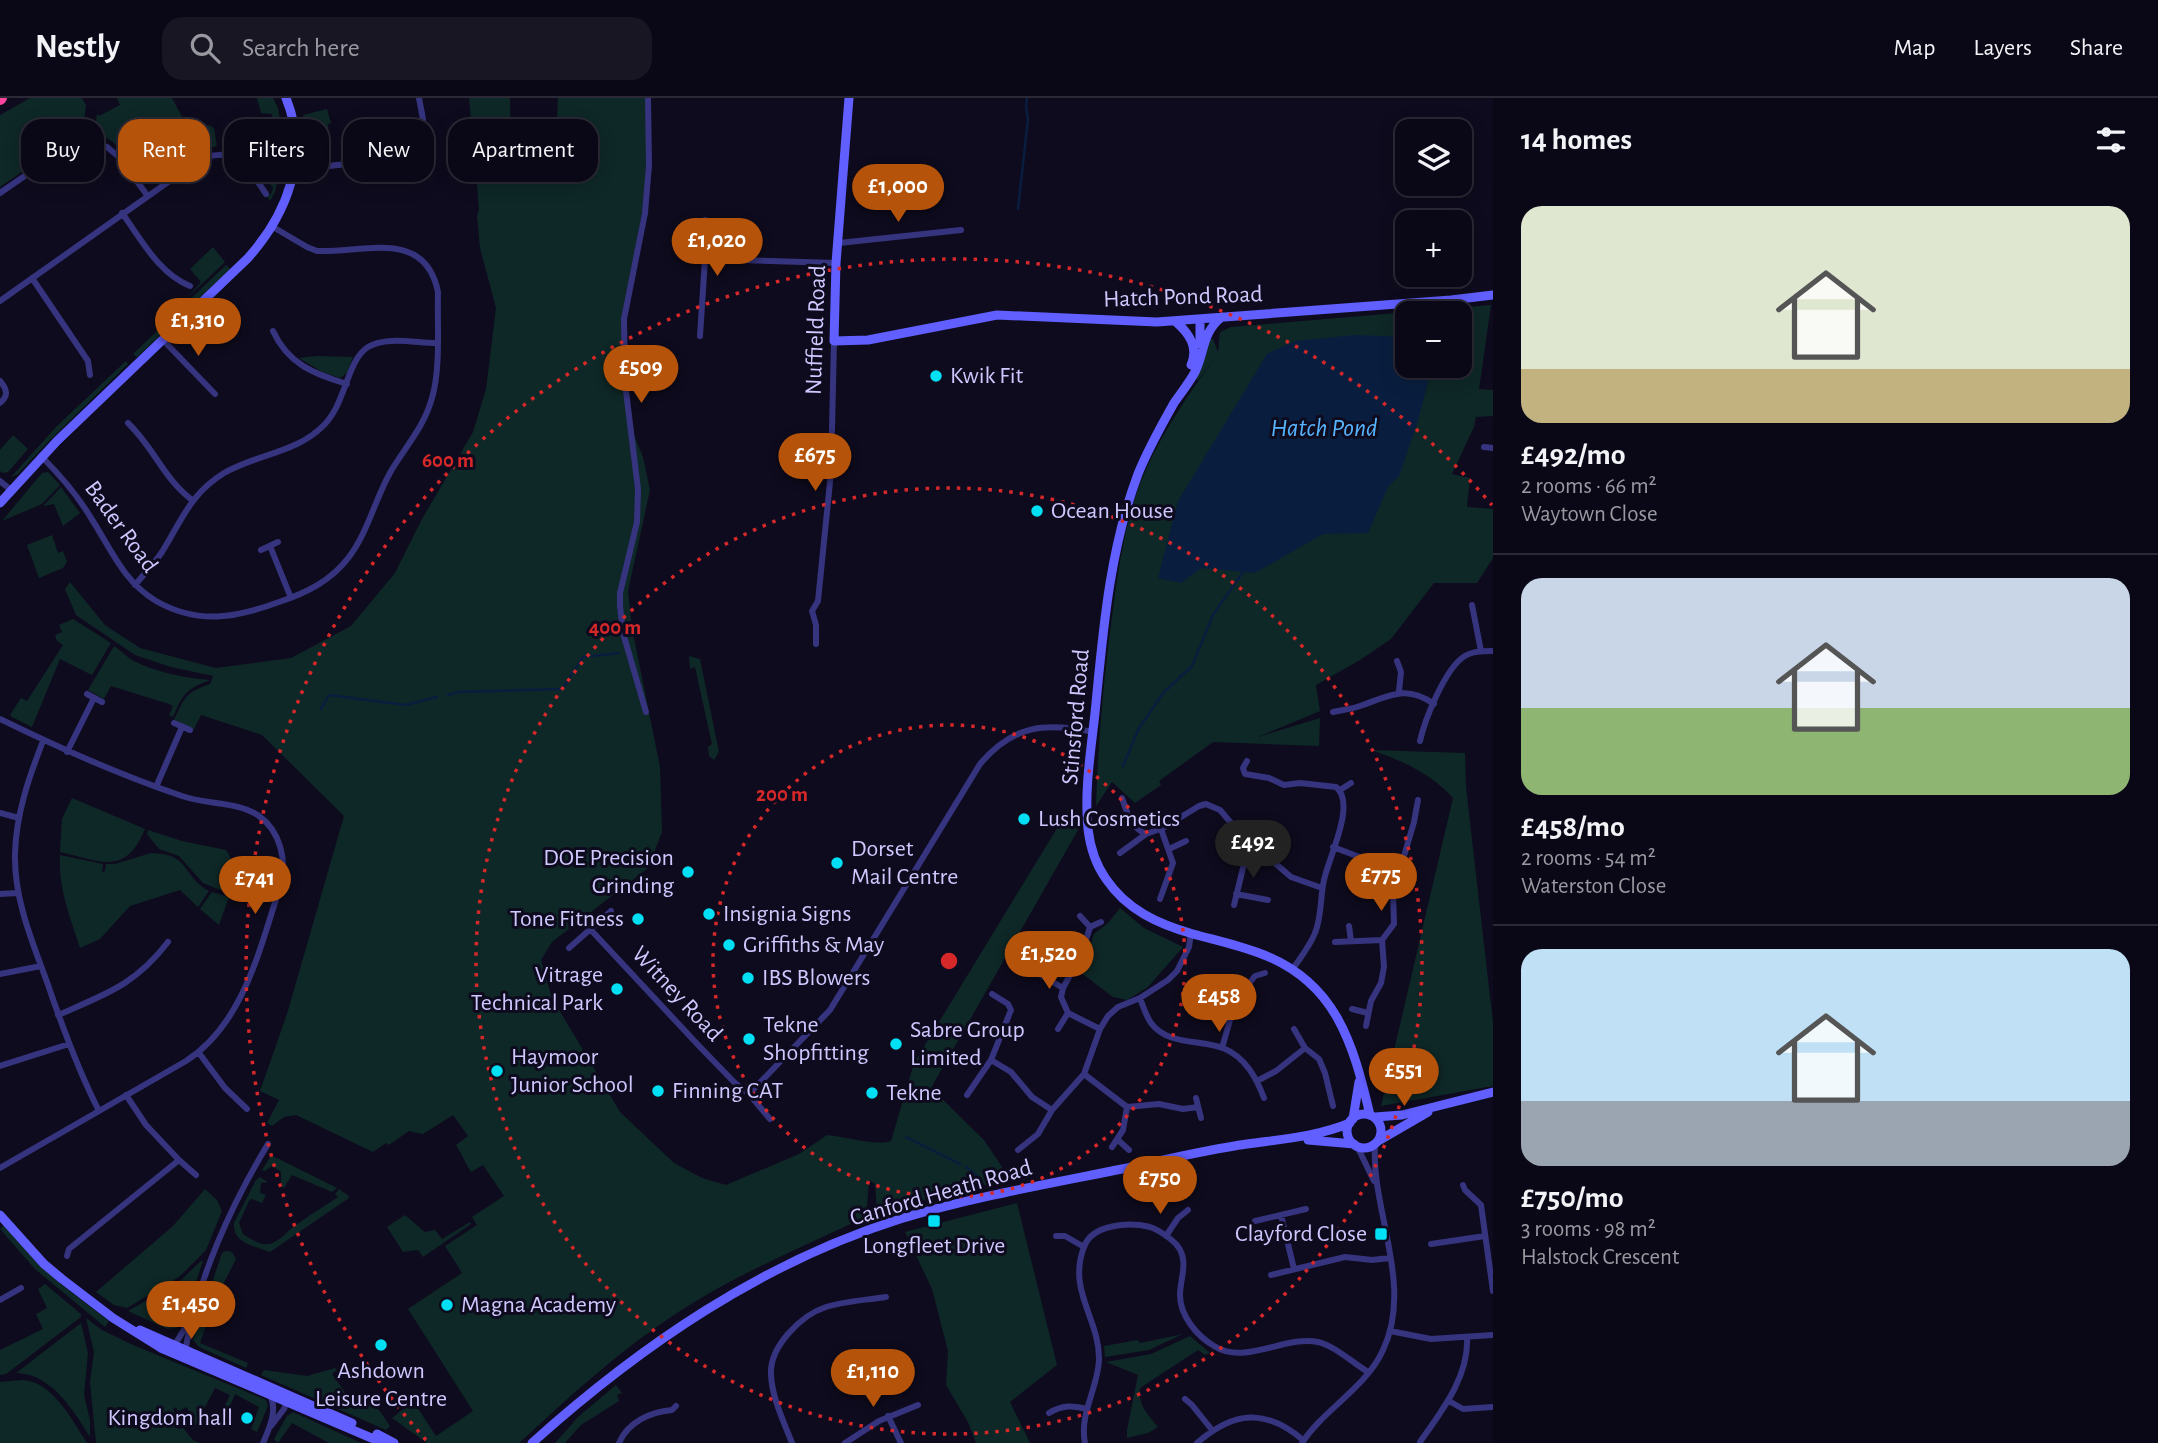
<!DOCTYPE html>
<html lang="en">
<head>
<meta charset="utf-8">
<style>
	body { margin:0; font-family:"Alegreya Sans",sans-serif; background:#181623; color:#f1f3f6; height:100vh; display:flex; flex-direction:column; font-size:26px; white-space:nowrap }
	* { box-sizing:border-box; margin:0 }
	p { font-size:23px; color:#999aa1 }
	.icon { flex:none; width:38px; height:38px; fill:none; stroke:currentColor; stroke-width:2; stroke-linecap:round; stroke-linejoin:round }
	.map { position:relative; flex:1; overflow:hidden }
	.details { display:flex; flex-direction:column; background:#0a0816; width:665px }
	.details>* { flex:none }
	.banner { position:absolute; left:21px; top:21px; width:665px; height:63px; display:flex; gap:14px }
	.tools { position:absolute; left:1395px; top:21px; display:grid; gap:14px }
	.tools a { display:grid; place-items:center; width:77px; height:77px; border-radius:14px; background:#0a0816; box-shadow:0 4px 18px #0003,0 0 0 2px #2a2935; font-size:35px }
	.price { position:absolute; translate:-50% -60px; padding:0 16px; border-radius:24px; background:#b45309; color:#fff; font-size:23px; line-height:46px; filter:drop-shadow(0 2px 4px #0008) }
	.price::after { content:''; position:absolute; left:50%; top:42px; width:21px; height:16px; margin-left:-10px; background:inherit; clip-path:polygon(0 0,100% 0,50% 100%) }
	.price.selected { background:#222; color:#fff }
	ul { padding:0; list-style:none }
	li { display:grid; align-content:center; gap:14px; height:371px; padding:0 28px }
	li+li { border-top:2px solid #2a2935 }
	li span { display:grid; place-items:center; height:217px; border-radius:21px; color:#555 }
	li>.icon { margin-inline-start:auto }
	span .icon { width:126px; height:126px; fill:#fffc; stroke-width:1 }
	li b { font-size:30px }
	h2 { display:flex; justify-content:space-between; align-items:center; height:84px; padding:0 28px; font-size:30px }
	.tag { padding:0 24px; border-radius:21px; background:#0a0816; box-shadow:0 4px 18px #0003,0 0 0 2px #2a2935; font-size:24px; line-height:63px }
	.tag.selected { background:#b45309; color:#fff }
	header { display:flex; align-items:center; gap:42px; box-sizing:border-box; height:98px; padding:0 35px; background:#0a0816; border-bottom:2px solid #2a2935 }
	header strong { font-size:33px }
	nav { display:flex; gap:38px; margin-inline-start:auto; font-size:24px }
	.search { width:490px; height:63px; background:#181623; display:flex; align-items:center; gap:18px; box-sizing:border-box; padding:0 24px; border-radius:21px; color:#999aa1; font-size:26px }
	main { display:flex; flex:1; min-height:0 }
	.map>svg:first-child { display:block }
	.green { fill:#0e2827; fill-rule:evenodd }
	.water { fill:#091e3f }
	.lines { fill:none; stroke-linecap:round; stroke-linejoin:round }
	.stream { stroke:#091e3f; stroke-width:2.5 }
	.street { stroke:#36347f; stroke-width:6 }
	.secondary { stroke:#615fff; stroke-width:9 }
	.highway { stroke:#ff43a1; stroke-width:12 }
	.ring { fill:none; stroke:#d62828; stroke-width:3.5; stroke-dasharray:3.5 7 }
	.poi-dot { fill:#00dff3; stroke:#0e0b1e; stroke-width:2.5 }
	.labels { text-anchor:middle; dominant-baseline:central; stroke-width:6; stroke-linejoin:round; paint-order:stroke }
	.street-label { font-size:24px; fill:#cec8ff; stroke:#0e0b1e }
	.poi-label { font-size:24px; fill:#cec8ff; stroke:#0e0b1e; text-anchor:start }
	.water-label { font-size:26px; font-style:italic; fill:#56b4ff; stroke:#0e0b1e }
	.centre { fill:#d62828; stroke:#0e0b1e; stroke-width:3.5 }
	.ring-label { font-size:21px; text-anchor:middle; font-weight:bold; fill:#d62828; stroke:#0e0b1e; stroke-width:6; stroke-linejoin:round; paint-order:stroke }
</style>
</head>
<body>
<header>
<strong>Nestly</strong>
<div class="search"><svg class="icon" aria-label="search" viewBox="0 0 24 24"><circle cx="10" cy="10" r="6"/><path d="M15 15l6 6"/></svg>Search here</div>
<nav><a>Map</a><a>Layers</a><a>Share</a></nav>
</header>
<main>
<div class="map">
<svg width="1493" height="1345" viewBox="0 0 1493 1345">
	<rect width="100%" height="100%" fill="#0e0b1e"/>
	<path class="green" d="M30,0H82L86,7L82,37L70,41L0,89V17Z
		M117,0H172L194,41L207,35L204,29L209,27L214,30L217,48L199,54L195,47L189,48L187,45L192,42L187,32L177,37L172,31L168,33L173,41L137,67L147,80L154,75L158,81L147,84L113,44L95,33L97,16L99,18L120,7Z
		M257,0H273L278,10L283,43L274,52L262,51V41L272,40V16L261,15Z
		M469,0H510L511,48H556L558,0H648L645,96L624,221L630,327L643,359L650,392L628,493L632,530L660,669L662,734L648,770L552,844L541,862L552,900L620,1014L674,1065L702,1080L726,1087L799,1056L827,1037C846,1039 875,1048 891,1043L914,965L1070,709L1082,725L931,990L984,1042L1010,1081L877,1113L875,1086L869,1082L867,1109L870,1117C806,1147 739,1175 680,1213C621,1251 570,1298 519,1345H427L392,1320L413,1303L436,1338L473,1313L408,1211L462,1175L445,1148L477,1127L472,1119L504,1098L483,1067L471,1074C465,1065 462,1056 456,1047L468,1038L453,1017L423,1036L409,1033L389,1047L386,1045L373,1054L296,1017L284,1019L272,1028L267,1025L279,1002L260,993L287,916L344,718L262,637L201,617L194,631L174,622C184,600 186,594 210,586L213,578L171,569L135,557L76,517L65,491L70,484L105,527L140,550L216,570L291,560L351,528L395,475L422,421L473,334L486,291L496,210L480,150L477,118L479,111Z
		M327,11L331,25L328,26L329,41L306,43L303,17Z
		M261,62L275,63L280,72L275,94L270,103L267,98L271,96L273,90L270,86H265L256,71V65Z
		M213,149L225,164L188,199L201,184L190,171Z
		M226,167L230,171L137,259L133,256Z
		M1491,207L1479,291L1493,292V318L1476,319L1474,329L1452,376L1470,380L1467,409L1493,411V460L1477,485H1434L1391,541L1360,562L1316,587L1320,613L1258,639L1320,620L1319,648L1213,644L1159,683L1161,687L1135,705L1112,684L1096,708C1098,642 1104,577 1113,511C1119,466 1126,418 1144,376C1162,334 1190,294 1217,257L1198,282L1196,281L1210,241H1213L1218,254L1220,234L1231,229ZM1407,215H1460V268H1407Z
		M317,258L353,259L347,275L340,280L322,274L299,260Z
		M126,263L128,266L47,345L18,376L11,379L57,328Z
		M13,337L28,351L8,374L3,375L0,373V352Z
		M48,374L60,387L42,406L2,423L42,375Z
		M61,389L80,415L63,428L54,406L43,408Z
		M52,437L58,455L63,453L67,464L63,470L39,480L27,447Z
		M73,521L111,545L92,577L60,561L32,629L12,619L10,617L21,600L27,603L63,547L57,543L55,537L62,534L59,527Z
		M114,548C120,552 126,558 132,562C154,574 185,580 210,582C186,591 183,596 173,619L169,617L173,608L169,606L111,588L104,601L88,592Z
		M689,558L700,561L719,654L714,662L709,658L708,649L712,646L695,569L690,571Z
		M1371,652L1465,655L1466,689L1493,925V988L1381,1008L1453,700C1430,675 1403,663 1371,652Z
		M72,700L145,731C125,779 101,763 60,754L62,721Z
		M148,732L182,743L226,752C237,768 234,778 230,796L203,785L179,758L159,751L147,736Z
		M151,755C191,756 181,777 209,793L198,809L180,792L130,808L100,841L80,850C70,819 58,790 60,757L103,766L102,774L105,773L106,766H115Z
		M212,794L229,799L219,827L200,811Z
		M1120,810L1144,830L1183,849L1148,889L1127,902L1113,899L1080,874L1094,836L1108,825Z
		M271,1058L279,1061L337,1090L332,1094L292,1077L284,1090L281,1088V1074L272,1068L265,1073L262,1072Z
		M260,1079L268,1084L261,1085L260,1095L266,1097L262,1105L252,1101L249,1103L239,1125L243,1136C249,1140 261,1148 269,1146C277,1145 286,1135 292,1130C308,1118 323,1109 338,1099L335,1096L339,1091L349,1098V1100L270,1154C253,1147 233,1146 234,1125L256,1082Z
		M205,1091L217,1102L222,1113L206,1152L179,1179L127,1210L114,1207L96,1194L173,1128Z
		M1017,1105L1057,1267L1010,1304L1030,1345H976L968,1324L946,1287L948,1253L932,1191L905,1134Z
		M405,1117L425,1134L435,1132L442,1141L470,1124L471,1126L423,1159L418,1152L403,1154L387,1129Z
		M4,1127L38,1166L63,1188L109,1223L105,1229L35,1171L0,1131Z
		M226,1153L232,1154L236,1161L215,1202L200,1245L248,1265L246,1270L199,1249L193,1242L222,1155Z
		M201,1163H203L183,1222L176,1230L167,1231L128,1213L180,1183Z
		M45,1186L81,1216V1219L6,1276L0,1277V1252L43,1231L36,1216L47,1210L38,1191Z
		M86,1220L102,1232L133,1247L266,1302L268,1308L257,1334L251,1331L259,1309L235,1296L224,1322L219,1320L230,1297L215,1290L193,1332L194,1324L187,1309L178,1313L176,1309L173,1311L175,1315L172,1317L178,1331L183,1330L193,1342L200,1345H96L90,1284L94,1254Z
		M81,1225L88,1255L84,1297L90,1322V1339C73,1312 51,1275 16,1275Z
		M1183,1236L1149,1252L1105,1259L1104,1248L1138,1242L1140,1245Z
		M1190,1238L1210,1255L1205,1257L1198,1252L1140,1290C1137,1306 1148,1317 1158,1329L1148,1335L1127,1340V1332L1138,1277L1106,1264L1151,1256Z
		M335,1270L337,1272L332,1276L354,1307L370,1299L390,1328L386,1332L261,1277L264,1272L307,1278Z
		M23,1282C53,1284 72,1322 87,1345H0V1284Z
		M616,1287L622,1295L617,1297L619,1303L581,1327L565,1345H555L578,1319Z
		M293,1314L361,1345H329L292,1325L278,1345L274,1341L287,1318Z"/>
	<path class="water" d="M1355,237L1407,239V268H1432L1418,323L1399,378L1388,389L1368,435L1323,436L1255,475L1201,470L1181,485L1158,480L1178,403L1267,256L1295,243Z"/>
	<g class="lines">
		<path class="stream" d="M1018,111L1028,21L1026,9L1027,0
			M448,597L459,594L562,591L583,559L619,555
			M321,611L329,597L406,607L437,599
			M1123,668L1139,630L1164,594L1192,568L1213,517L1243,474
			M906,1039L960,1066
			M966,1069L980,1080"/>
		<path class="street" d="M252,59V75L266,96
			M320,70C346,61 420,74 424,38C425,26 421,12 419,0
			M0,95L71,46L86,41L107,49L119,59L147,97
			M122,115C141,141 159,176 190,188
			M839,145L961,132
			M705,161L836,165
			M32,180L88,263L90,277
			M0,203L202,60C231,51 265,62 295,61
			M273,233C288,266 314,276 347,286
			M700,238L705,161V122
			M162,241L215,296
			M0,283C7,291 9,298 0,305
			M128,325C155,351 163,380 192,402
			M1484,349L1493,350
			M41,358C60,377 78,398 91,420C111,451 123,483 156,503C198,527 236,520 279,504C306,495 331,483 349,459C368,434 375,401 391,373C406,348 424,329 432,300C441,269 437,227 438,194C425,130 364,155 317,153L307,149L273,129
			M0,383L11,392
			M270,448L291,500
			M261,452L278,444
			M135,487C144,476 154,466 162,454C182,422 190,396 224,375C257,356 297,355 324,327C346,305 347,262 368,249C386,238 416,245 436,245
			M1472,507L1481,553
			M816,546V527L812,513L818,503L831,374L834,243
			M1397,563L1401,574L1399,593
			M87,596L102,604
			M646,614L623,535L620,508V495L637,424L638,391L625,285L624,221L645,115L649,67L648,0
			M1333,614C1342,612 1352,611 1360,608C1389,598 1406,586 1434,606
			M0,621C59,650 120,677 182,698C207,707 238,703 259,718C280,733 287,762 281,786C260,848 245,925 186,963L0,1070
			M174,625L190,632
			M43,643C29,679 16,716 15,756C14,801 32,843 47,884C62,928 78,972 99,1013
			M1420,643C1425,621 1444,574 1462,560C1471,553 1482,553 1493,553
			M67,654L94,600
			M1247,663L1243,670L1245,676L1269,680L1284,687L1300,685L1336,689C1357,705 1328,761 1324,782C1320,799 1322,818 1315,835C1310,848 1300,860 1292,872
			M156,689L182,629
			M1340,692L1351,685
			M1122,700C1127,714 1131,730 1146,736
			M0,715L19,720
			M1333,749L1399,774
			M1169,751L1186,743
			M1120,755L1146,736L1163,730L1199,708L1206,706L1220,712L1238,733L1291,779L1322,790
			M0,796L17,795
			M1236,796L1268,802
			M1160,801L1173,765L1161,731
			M1234,807L1244,766L1256,748
			M1080,818L1090,829L1082,855L1063,890L1061,899L1068,915L1100,931
			M1349,828L1351,843
			M1090,829L1101,824
			M590,831L700,949L734,984L749,996L830,912L980,666C1013,627 1045,624 1093,634
			M1335,844L1382,842
			M569,850L611,813
			M1034,873L1063,890
			M0,876L41,868
			M1231,884L1247,889
			M992,896L1008,906L1011,912L991,962L1011,974L1032,999L1052,1012
			M1140,900C1143,908 1146,918 1151,925C1168,948 1200,941 1223,950C1245,959 1256,979 1264,1000
			M1352,911L1368,915
			M58,917C106,896 135,887 168,844
			M1366,928L1371,903L1381,885L1384,869L1382,842L1394,826L1393,795L1414,724L1418,702
			M1058,931L1068,915
			M1294,931L1305,950L1319,961L1325,975L1333,1008
			M1222,950L1230,922L1243,904L1247,888L1255,878L1265,875
			M199,955L225,990L247,1011
			M0,968L69,946
			M1084,976L1127,1009L1159,1006L1183,1011L1198,1009
			M1257,983L1276,973L1305,950
			M749,996L770,1021
			M967,997L991,962
			M1196,1000L1201,1020
			M1118,1042L1129,1052
			M1357,1048L1374,1083
			M1112,1049L1123,1032L1127,1009
			M1018,1052L1038,1036L1052,1012L1084,976L1100,931L1108,918L1118,909L1140,900L1168,882L1177,873L1189,849L1191,835
			M179,1062L196,1077
			M1463,1087L1465,1092L1481,1107L1493,1193
			M1281,1117L1294,1171
			M1255,1123L1306,1111
			M1056,1138H1065L1084,1149
			M1166,1138L1178,1120L1188,1112
			M1431,1146L1485,1138
			M67,1158L69,1151L179,1062L146,1027L126,997
			M1271,1177L1345,1159L1372,1162L1390,1160
			M0,1202L21,1190
			M1390,1233L1431,1241L1493,1237
			M174,1248L190,1222
			M185,1254C197,1182 231,1107 268,1046
			M1185,1301L1192,1307L1212,1332
			M1449,1303L1463,1311L1493,1309
			M1049,1315C1062,1307 1073,1307 1087,1311
			M888,1318L901,1345
			M271,1328L284,1311L287,1304
			M1420,1344C1441,1314 1469,1279 1467,1240
			M263,1345C269,1331 278,1312 270,1297
			M619,1345C628,1324 650,1314 672,1312L676,1308
			M792,1345C784,1324 772,1300 771,1277C769,1249 801,1217 826,1209C845,1203 867,1202 886,1199
			M845,1345L879,1323L918,1307
			M1085,1345C1079,1316 1098,1290 1099,1262C1100,1221 1067,1193 1084,1149C1092,1126 1129,1124 1150,1129C1159,1132 1170,1140 1176,1146C1190,1162 1180,1180 1180,1197C1180,1218 1197,1238 1214,1248C1245,1268 1285,1237 1318,1244C1335,1248 1353,1265 1368,1274
			M1197,1345C1234,1313 1265,1310 1303,1342
			M1302,1345C1324,1311 1366,1290 1383,1252C1414,1186 1371,1114 1375,1046"/>
		<path class="secondary" d="M849,0L836,165L834,243L868,242L997,217L1157,224L1451,202L1493,197
			M1222,219C1202,234 1205,254 1195,274C1189,285 1181,295 1174,305C1161,328 1148,351 1138,376C1109,453 1103,534 1095,615C1091,652 1084,693 1088,731C1090,748 1096,767 1106,781C1127,812 1158,826 1193,836C1215,842 1238,847 1259,855C1336,883 1353,945 1370,1017
			M1175,223C1189,235 1199,249 1191,267
			M1200,246V221
			M0,405L57,343L248,160C287,116 310,59 286,0
			M1347 1033a17 17 0 1 1 34 0a17 17 0 1 1-34 0Z
			M1375,1019L1402,1017L1493,994
			M1353,1021L1359,984
			M1308,1042L1354,1046
			M1378,1043L1428,1014
			M0,1117L44,1166L62,1181L113,1220L161,1250L383,1345
			M140,1232L352,1325
			M377,1336L394,1345
			M532,1345C640,1248 761,1165 900,1121C973,1099 1048,1086 1122,1071C1164,1062 1205,1052 1247,1046C1283,1041 1316,1039 1350,1025"/>
		<path class="highway" d="M0,1L1,0"/>
	</g>
	<g class="ring">
		<circle cx="949" cy="863" r="236"/>
		<circle cx="949" cy="863" r="473"/>
		<path d="M426 1342A709 709 0 1 1 1492 407"/>
	</g>
	<g class="poi-dot">
		<circle cx="936" cy="278" r="7"/>
		<circle cx="1037" cy="413" r="7"/>
		<circle cx="1024" cy="721" r="7"/>
		<circle cx="837" cy="765" r="7"/>
		<circle cx="688" cy="774" r="7"/>
		<circle cx="709" cy="816" r="7"/>
		<circle cx="638" cy="821" r="7"/>
		<circle cx="729" cy="847" r="7"/>
		<circle cx="748" cy="880" r="7"/>
		<circle cx="617" cy="891" r="7"/>
		<circle cx="749" cy="941" r="7"/>
		<circle cx="896" cy="946" r="7"/>
		<circle cx="497" cy="973" r="7"/>
		<circle cx="658" cy="993" r="7"/>
		<circle cx="872" cy="995" r="7"/>
		<rect x="927" y="1116" width="14" height="14" rx="3.5"/>
		<rect x="1374" y="1129" width="14" height="14" rx="3.5"/>
		<circle cx="447" cy="1207" r="7"/>
		<circle cx="381" cy="1247" r="7"/>
		<circle cx="247" cy="1320" r="7"/>
	</g>
	<g class="labels">
		<g class="street-label">
			<text transform="translate(1183 199) rotate(-2)">Hatch Pond Road</text>
			<text transform="translate(816 232) rotate(-88)">Nuffield Road</text>
			<text transform="translate(121 429) rotate(54)">Bader Road</text>
			<text transform="translate(1076 619) rotate(-85)">Stinsford Road</text>
			<text transform="translate(677 896) rotate(47)">Witney Road</text>
			<text transform="translate(941 1095) rotate(-16)">Canford Heath Road</text>
		</g>
		<g class="poi-label">
			<text x="950" y="278">Kwik Fit</text>
			<text x="1051" y="413">Ocean House</text>
			<text x="1038" y="721">Lush Cosmetics</text>
			<text x="851" y="751">Dorset<tspan x="851" dy="28">Mail Centre</tspan></text>
			<text x="674" y="760" text-anchor="end">DOE Precision<tspan x="674" dy="28">Grinding</tspan></text>
			<text x="723" y="816">Insignia Signs</text>
			<text x="624" y="821" text-anchor="end">Tone Fitness</text>
			<text x="743" y="847">Griffiths &amp; May</text>
			<text x="603" y="877" text-anchor="end">Vitrage<tspan x="603" dy="28">Technical Park</tspan></text>
			<text x="762" y="880">IBS Blowers</text>
			<text x="763" y="927">Tekne<tspan x="763" dy="28">Shopfitting</tspan></text>
			<text x="910" y="932">Sabre Group<tspan x="910" dy="28">Limited</tspan></text>
			<text x="511" y="959">Haymoor<tspan x="511" dy="28">Junior School</tspan></text>
			<text x="672" y="993">Finning CAT</text>
			<text x="886" y="995">Tekne</text>
			<text x="1367" y="1136" text-anchor="end">Clayford Close</text>
			<text x="934" y="1148" text-anchor="middle">Longfleet Drive</text>
			<text x="461" y="1207">Magna Academy</text>
			<text x="381" y="1273" text-anchor="middle">Ashdown<tspan x="381" dy="28">Leisure Centre</tspan></text>
			<text x="233" y="1320" text-anchor="end">Kingdom hall</text>
		</g>
		<g class="water-label">
			<text x="1324" y="330">Hatch Pond</text>
		</g>
	</g>
	<circle cx="949" cy="863" r="10" class="centre"/>
	<g class="ring-label">
		<text x="448" y="369">600 m</text>
		<text x="615" y="536">400 m</text>
		<text x="782" y="703">200 m</text>
	</g>
</svg>
<div class="tools">
<a><svg class="icon" aria-label="layers" viewBox="0 0 24 24"><path d="M12 4l9 5-9 5-9-5zM3 14l9 5 9-5"/></svg></a>
<a>+</a>
<a>−</a>
</div>
<b class="price" style="left:898px;top:126px">£1,000</b>
<b class="price" style="left:717px;top:180px">£1,020</b>
<b class="price" style="left:198px;top:260px">£1,310</b>
<b class="price" style="left:641px;top:307px">£509</b>
<b class="price" style="left:815px;top:395px">£675</b>
<b class="price selected" style="left:1253px;top:782px">£492</b>
<b class="price" style="left:1381px;top:815px">£775</b>
<b class="price" style="left:255px;top:818px">£741</b>
<b class="price" style="left:1049px;top:893px">£1,520</b>
<b class="price" style="left:1219px;top:936px">£458</b>
<b class="price" style="left:1404px;top:1010px">£551</b>
<b class="price" style="left:1160px;top:1118px">£750</b>
<b class="price" style="left:191px;top:1243px">£1,450</b>
<b class="price" style="left:873px;top:1311px">£1,110</b>
<div class="banner">
<a class="tag">Buy</a>
<a class="tag selected">Rent</a>
<a class="tag">Filters</a>
<a class="tag">New</a>
<a class="tag">Apartment</a>
</div>
</div>
<section class="details">
<h2>14 homes<svg class="icon" aria-label="filters" viewBox="0 0 24 24"><path d="M4 7h16M4 17h16"/><circle cx="9" cy="7" r="2"/><circle cx="15" cy="17" r="2"/></svg></h2>
<ul>
<li><span style="background:linear-gradient(#dfe7d0 75%,#c2b280 0)"><svg class="icon" aria-label="home" viewBox="0 0 24 24"><path d="M3 11l9-7 9 7M6 9v11h12V9"/></svg></span><div><b>£492/mo</b><p>2 rooms · 66 m²</p><p>Waytown Close</p></div></li>
<li><span style="background:linear-gradient(#c9d6e8 60%,#8fb573 0)"><svg class="icon" aria-label="home" viewBox="0 0 24 24"><path d="M3 11l9-7 9 7M6 9v11h12V9"/></svg></span><div><b>£458/mo</b><p>2 rooms · 54 m²</p><p>Waterston Close</p></div></li>
<li><span style="background:linear-gradient(#bfe0f5 70%,#9aa5b1 0)"><svg class="icon" aria-label="home" viewBox="0 0 24 24"><path d="M3 11l9-7 9 7M6 9v11h12V9"/></svg></span><div><b>£750/mo</b><p>3 rooms · 98 m²</p><p>Halstock Crescent</p></div></li>
</ul>
</section>
</main>
</body>
</html>
